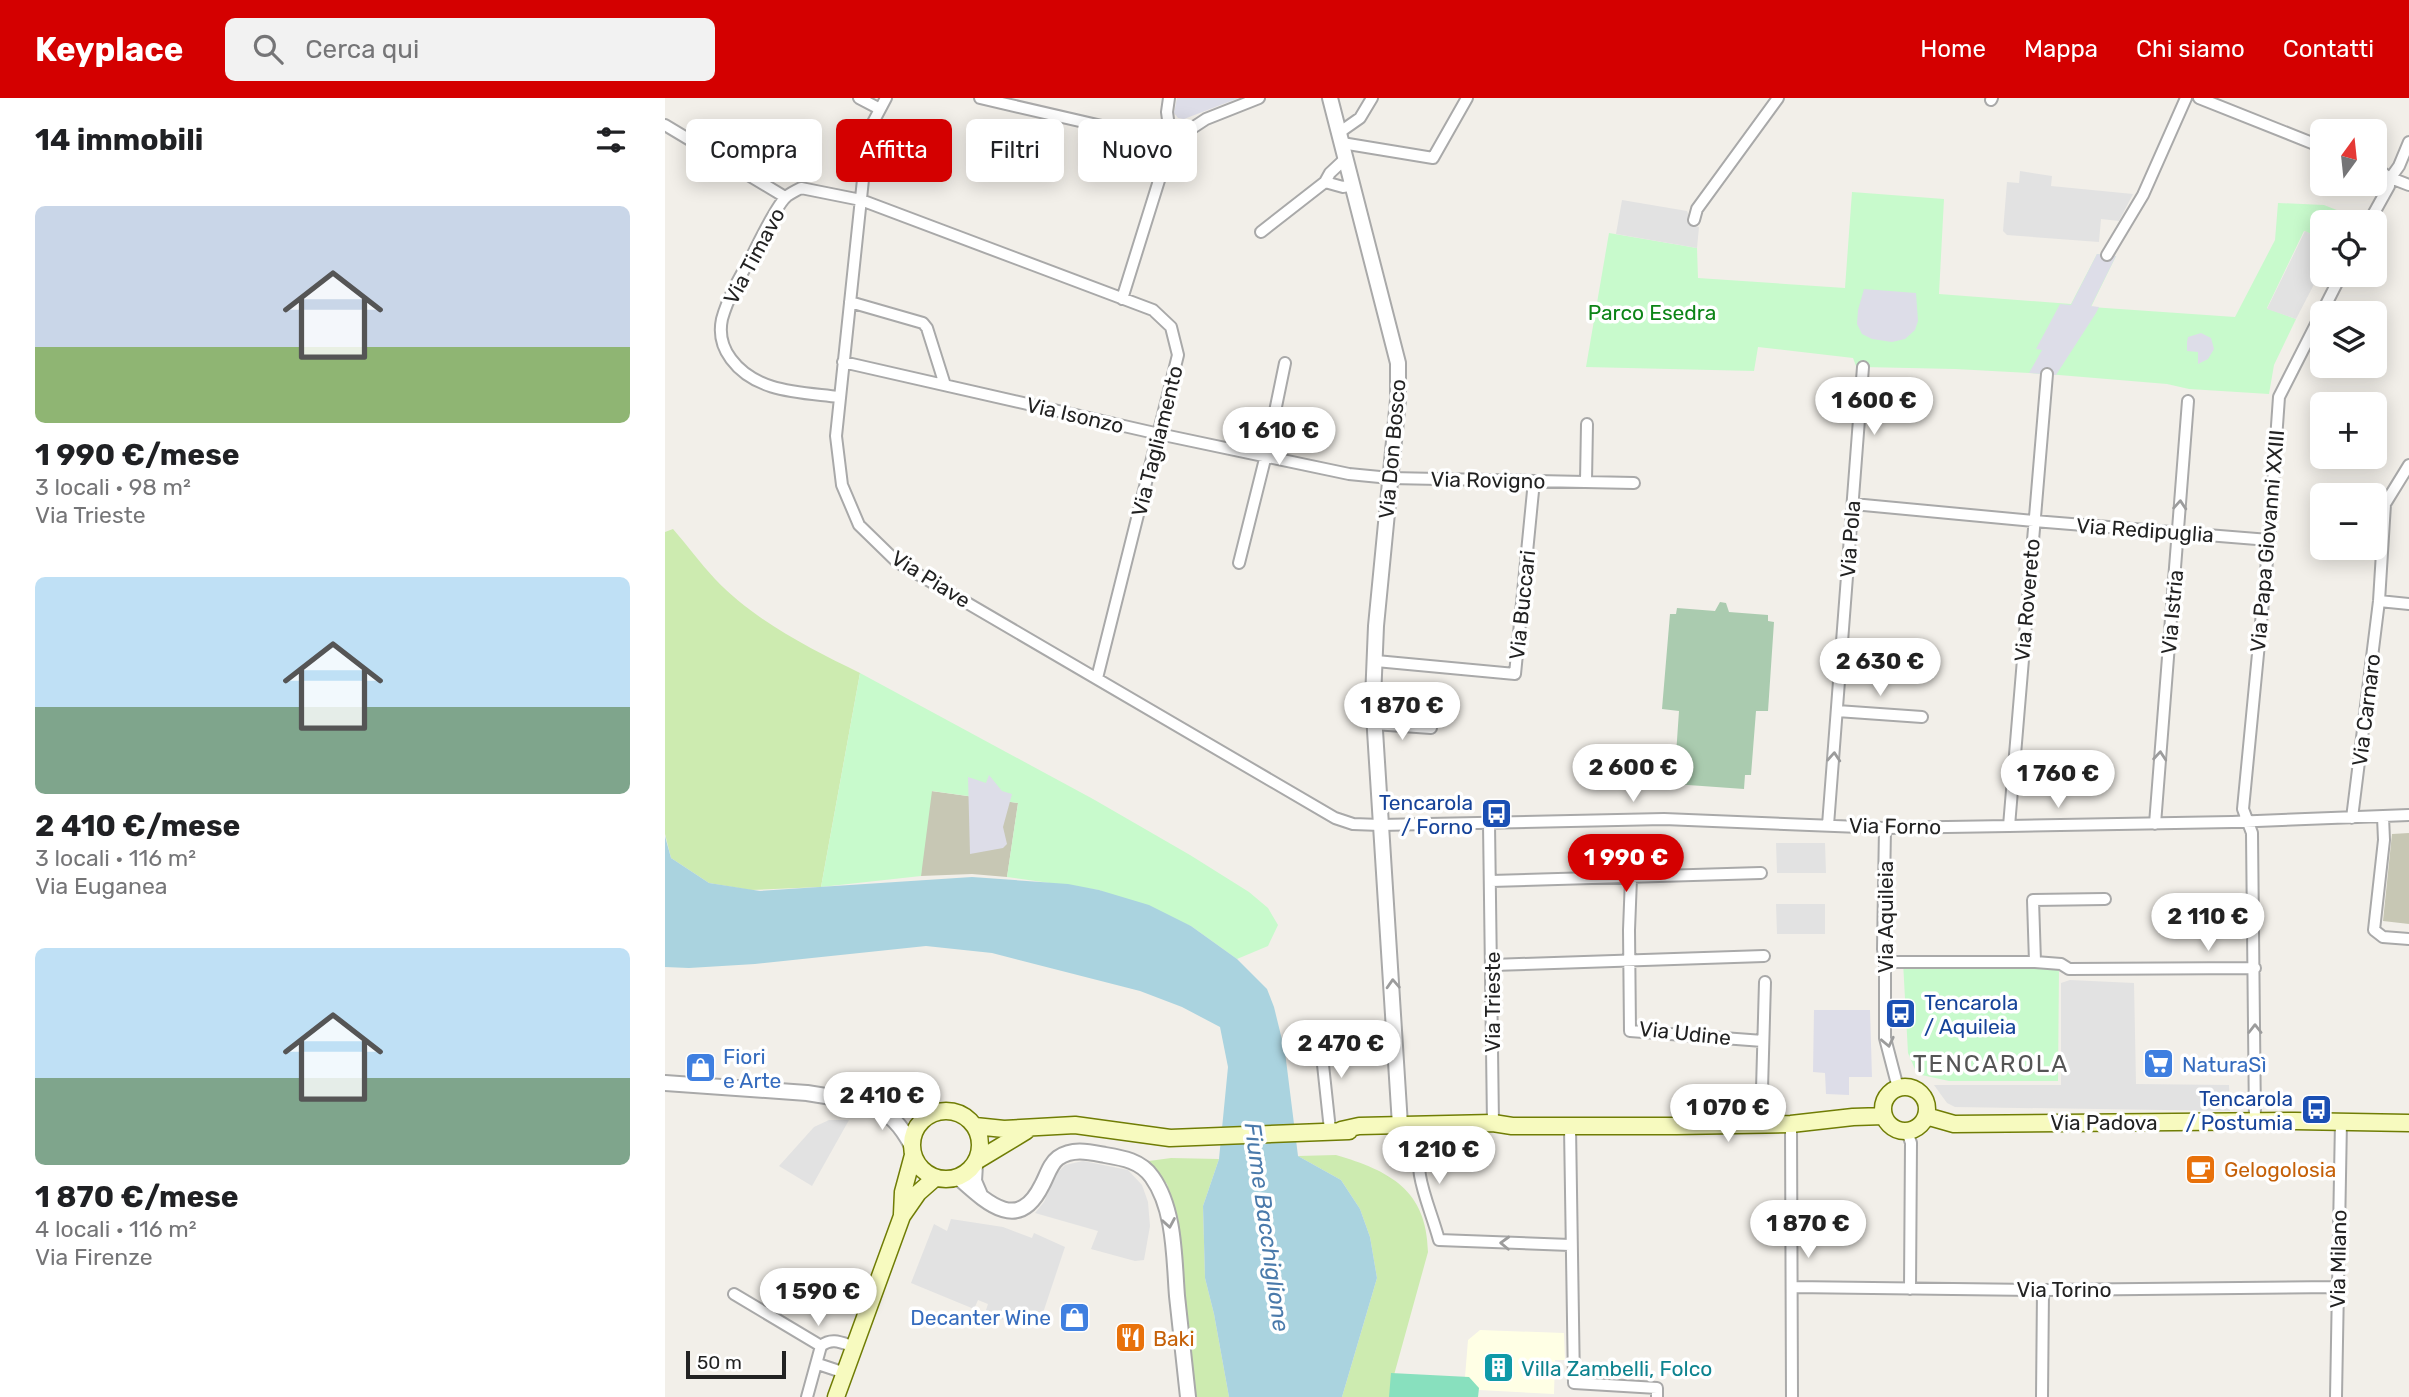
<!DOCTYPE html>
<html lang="it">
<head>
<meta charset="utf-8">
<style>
	body { margin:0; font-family:Rubik,sans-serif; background:#f2f2f2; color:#202124; height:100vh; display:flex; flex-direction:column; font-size:26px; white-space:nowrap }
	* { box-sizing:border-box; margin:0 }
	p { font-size:23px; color:#757577 }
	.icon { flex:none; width:38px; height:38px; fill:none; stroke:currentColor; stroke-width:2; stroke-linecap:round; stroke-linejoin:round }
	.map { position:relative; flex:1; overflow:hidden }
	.drawer { display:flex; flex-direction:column; background:#fff; width:665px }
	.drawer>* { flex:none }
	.top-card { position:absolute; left:21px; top:21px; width:665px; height:63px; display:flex; gap:14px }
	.needle { width:46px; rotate:15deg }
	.tools { position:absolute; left:1645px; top:21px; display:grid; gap:14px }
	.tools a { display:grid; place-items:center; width:77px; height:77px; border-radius:10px; background:#fff; box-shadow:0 4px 18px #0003; font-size:35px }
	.scale { position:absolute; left:21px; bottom:18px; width:100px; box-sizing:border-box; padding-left:7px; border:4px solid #222; border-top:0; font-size:19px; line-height:24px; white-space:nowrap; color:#222; -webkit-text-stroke:5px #fff; paint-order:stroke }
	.price { position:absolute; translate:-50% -60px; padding:0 16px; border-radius:24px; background:#fff; color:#222; font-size:23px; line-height:46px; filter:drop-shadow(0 2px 4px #0008) }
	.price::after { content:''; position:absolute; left:50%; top:42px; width:21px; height:16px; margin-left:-10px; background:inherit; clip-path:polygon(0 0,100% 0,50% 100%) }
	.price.on { background:#d40000; color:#fff }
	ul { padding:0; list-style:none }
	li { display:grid; align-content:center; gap:14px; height:371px; padding:0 35px }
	li span { display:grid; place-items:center; height:217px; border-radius:10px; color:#555 }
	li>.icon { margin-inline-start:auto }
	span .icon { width:126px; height:126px; fill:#fffc; stroke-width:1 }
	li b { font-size:30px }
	h2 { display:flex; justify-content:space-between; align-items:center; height:84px; padding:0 35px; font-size:30px }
	.chip { padding:0 24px; border-radius:10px; background:#fff; box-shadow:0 4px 18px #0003; font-size:24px; line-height:63px }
	.chip.on { background:#d40000; color:#fff }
	header { display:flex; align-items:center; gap:42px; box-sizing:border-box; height:98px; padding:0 35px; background:#d40000; color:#fff }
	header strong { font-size:33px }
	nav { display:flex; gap:38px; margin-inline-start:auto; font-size:24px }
	.search { width:490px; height:63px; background:#f2f2f2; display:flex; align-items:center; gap:18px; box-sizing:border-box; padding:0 24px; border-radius:10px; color:#757577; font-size:26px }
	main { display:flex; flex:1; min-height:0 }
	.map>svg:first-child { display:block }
	.education { fill:#ffffe5 }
	.construction { fill:#c7c7b4 }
	.grass { fill:#cdebb0 }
	.cemetery { fill:#aacbaf }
	.park { fill:#c8facc }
	.pitch { fill:#88e0be }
	.parking { fill:#e2e2e2 }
	.plaza { fill:#dddde8 }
	.water { fill:#aad3df }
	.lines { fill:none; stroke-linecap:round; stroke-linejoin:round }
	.minor-casing { stroke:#a9a9a9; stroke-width:14 }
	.tertiary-casing { stroke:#a9a9a9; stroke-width:18 }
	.secondary-casing { stroke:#707d05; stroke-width:19 }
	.minor { stroke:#fff; stroke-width:10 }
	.tertiary { stroke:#fff; stroke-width:14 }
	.secondary { stroke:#f7fabf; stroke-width:16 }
	.oneway { stroke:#9c9c9c }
	.labels { text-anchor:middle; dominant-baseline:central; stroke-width:7; stroke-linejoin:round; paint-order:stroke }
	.street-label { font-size:21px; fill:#222; stroke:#fff }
	.park-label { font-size:21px; fill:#0c8416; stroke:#fff }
	.transit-label { font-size:21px; fill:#164399; stroke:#fff; text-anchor:end }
	.shop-label { font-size:21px; fill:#366cbe; stroke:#fff; text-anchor:start }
	.food-label { font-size:21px; fill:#c56008; stroke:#fff; text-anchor:start }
	.culture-label { font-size:21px; fill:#0d838f; stroke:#fff; text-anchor:start }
	.water-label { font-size:23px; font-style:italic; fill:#4a7aab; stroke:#fff }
	.quarter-label { font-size:24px; letter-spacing:2px; fill:#555; stroke:#fff }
</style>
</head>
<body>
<header>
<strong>Keyplace</strong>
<div class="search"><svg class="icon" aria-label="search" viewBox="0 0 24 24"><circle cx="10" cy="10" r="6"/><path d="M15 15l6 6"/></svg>Cerca qui</div>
<nav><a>Home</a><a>Mappa</a><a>Chi siamo</a><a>Contatti</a></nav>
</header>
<main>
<section class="drawer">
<h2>14 immobili<svg class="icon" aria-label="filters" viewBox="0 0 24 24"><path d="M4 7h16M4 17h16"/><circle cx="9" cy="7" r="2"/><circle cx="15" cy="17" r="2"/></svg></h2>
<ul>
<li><span style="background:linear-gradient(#c9d6e8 65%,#8fb573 0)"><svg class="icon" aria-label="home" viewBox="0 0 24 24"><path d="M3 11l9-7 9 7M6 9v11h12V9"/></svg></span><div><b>1 990 €/mese</b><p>3 locali · 98 m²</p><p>Via Trieste</p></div></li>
<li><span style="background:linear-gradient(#bfe0f5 60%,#7fa58c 0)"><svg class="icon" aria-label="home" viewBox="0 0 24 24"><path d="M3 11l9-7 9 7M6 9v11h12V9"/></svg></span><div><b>2 410 €/mese</b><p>3 locali · 116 m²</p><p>Via Euganea</p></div></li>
<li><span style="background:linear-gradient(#bfe0f5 60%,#7fa58c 0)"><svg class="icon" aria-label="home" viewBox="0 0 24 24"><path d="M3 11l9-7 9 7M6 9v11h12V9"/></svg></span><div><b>1 870 €/mese</b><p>4 locali · 116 m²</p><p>Via Firenze</p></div></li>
</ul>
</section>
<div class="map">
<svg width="1744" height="1299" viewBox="0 0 1744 1299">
	<rect width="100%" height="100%" fill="#f2efe9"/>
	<path class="education" d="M815,1232L899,1235L900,1262H890L889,1296L814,1292V1290L800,1279L803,1242Z"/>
	<path class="construction" d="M266,693L353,705L342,779L307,776L256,778L258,736Z
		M1744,735V826L1718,823L1727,736Z"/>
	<path class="grass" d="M8,431C22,447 35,465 50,481C90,523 144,550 195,575L156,789L85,792L44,785L6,760L0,736V434Z
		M671,1057C725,1073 762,1092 763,1154L729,1277L726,1299H677L712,1180L705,1139L695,1111L676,1082L633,1058Z
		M506,1060L554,1061L538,1108L540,1180L549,1216L564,1299H524L513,1121L502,1086L484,1063Z"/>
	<path class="cemetery" d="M1055,504L1061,505L1064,514L1103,517V523L1109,524L1103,613H1091L1086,677H1080L1079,691L1009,686L1014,613L997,611L1005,516H1011L1012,510L1050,513Z"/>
	<path class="park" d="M1187,94L1279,101L1274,196L1406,206L1432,156L1451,158L1426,209L1570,219L1610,142L1613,105L1659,107L1687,118L1683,124H1657V141L1639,133L1602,210L1631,221L1609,267L1604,296L1524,291L1502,286L1382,276L1290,271L1198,269L1191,268L1188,260L1093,249L1089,273L921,269L944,135L1032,150L1033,180L1180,190Z
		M195,575L428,701L525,757L584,794L603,810L613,827L603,848L572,861L526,828L434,792L342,779L353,705L267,693L256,778L156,789Z
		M1238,864L1394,870L1393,983H1284L1252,976L1243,955Z"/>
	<path class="pitch" d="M726,1275L804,1279L814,1290L813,1299H724Z"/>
	<path class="parking" d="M1355,73L1387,78L1386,88L1468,96L1454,123L1436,121L1434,144L1342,137L1338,133L1342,84L1354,85Z
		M957,102L1022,113L1028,128L1034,129L1032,150L951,136Z
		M1640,133L1657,141V171L1631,221L1602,211Z
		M1111,745H1160L1161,775H1112Z
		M1111,806H1160V836H1112Z
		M1405,882L1469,885L1471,986L1564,987L1565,1013L1290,1009L1282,1005L1269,987H1396V885Z
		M164,1022H184L147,1088L114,1068L149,1029Z
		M418,1063L463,1072L477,1087L483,1104L485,1128L479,1162L470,1163L426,1151L433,1133L370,1115L379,1104L391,1076L400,1067Z
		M286,1121L338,1129L367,1140L369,1135L400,1149L375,1224L367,1222L363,1231L320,1215L323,1206L313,1202L309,1211L246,1185L269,1126L282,1133Z"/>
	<path class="plaza" d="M512,0H574L519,21L513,20L509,15Z
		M1432,156L1451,158L1426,208L1434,209L1431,215L1391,277L1364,275L1377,252L1371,251L1395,206L1406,207Z
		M1199,191L1251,195L1253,223L1250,232L1240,241L1227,244L1207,241L1197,236L1192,226L1193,212Z
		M1536,235L1546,240L1549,251L1543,261L1533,266V254L1522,253V244L1523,239Z
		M324,677L337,693L347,696L338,729L342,746L338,750L305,756L303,679L321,685Z
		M1149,912H1205L1207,979H1184V997L1161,996L1160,975L1148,974Z"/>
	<path class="water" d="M0,738L6,760L44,785L95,793L307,779L403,786L434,792L484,807L526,828L572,861L602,891L609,909L620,954L633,1058L676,1082L695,1111L705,1139L712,1180L677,1299H564L549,1216L540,1180L538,1108L554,1061L563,969L555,929L517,909L475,893L327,855L261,848L90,866L24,870L0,869Z"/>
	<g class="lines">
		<defs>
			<path id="minor" d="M194,0L215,11
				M221,0L203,34L171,338L177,387L194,427L232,464L670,720L688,726L715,727L999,721L1220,730L1344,728L1567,724L1744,717
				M315,0L506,44L541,21L594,0
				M1534,0L1657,49
				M1326,2L1327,0
				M0,27L120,99
				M675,34L695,20L707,0
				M677,45L768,60L802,0
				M1724,82L1734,68L1744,44
				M1724,82H1731L1744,87
				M660,84L678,89L688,87
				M1029,122L1032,111L1113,0
				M1704,124L1724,88C1725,78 1719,75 1710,71
				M596,134L660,84L665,75L681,60
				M1442,157L1478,97L1521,0
				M457,201L506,44L502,14L504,0
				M185,204L258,225L262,230L280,287
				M178,264L494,336L684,376L725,380L969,385
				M174,299C136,294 91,295 66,261C57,249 54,235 57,221C63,199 76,177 87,158C94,144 112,106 122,98C126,95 132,92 136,90L196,102L488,212L506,229L513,257L432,580
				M921,383L922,326
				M1188,406L1369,423L1604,442
				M574,465L601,357L620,265
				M1714,503L1744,506
				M711,563L850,576L869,383
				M1172,613L1257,619
				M709,626L766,630
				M1718,719L1719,742L1709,832L1718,839L1744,841
				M1687,720L1714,503L1720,406L1744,367
				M824,726L828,1025
				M1490,726L1523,303
				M1163,727L1198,269
				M1344,728L1382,276
				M1220,730L1218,851L1220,864V940L1233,990
				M966,780L964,832L965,933L1098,943
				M826,783L1096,775
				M1220,864H1370L1396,866L1404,871L1590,870
				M1370,864L1368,802L1440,801
				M827,867L1099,858
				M656,948L665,1032
				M1590,1024L1587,735L1578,711L1604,442L1614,299L1676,177
				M1126,1026L1127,1299
				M1096,1027L1100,884
				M905,1029L909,1285L992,1290V1299
				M1242,1033L1246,1045L1245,1191
				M756,1034C747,1077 763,1102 774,1142L905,1147
				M1127,1189L1378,1192L1672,1189
				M69,1196L156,1248
				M153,1266L180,1275
				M142,1299L156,1248C167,1239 177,1245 190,1249
				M1377,1299L1378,1192
				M1671,1299L1676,1023"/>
			<path id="tertiary" d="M665,0L733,265V302L711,528L708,601L735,1027
				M0,985L142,995L204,1005L226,1004L270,1014
				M205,1005C225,1016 236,1027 247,1048
				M310,1067L309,1083L315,1097
				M293,1079C321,1104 353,1136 377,1087C382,1078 385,1066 393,1060C408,1050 424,1054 440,1057C458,1060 476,1063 487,1079C510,1111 509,1160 512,1198C516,1232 519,1265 523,1299"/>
			<path id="secondary" d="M1218 1011a22 22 0 1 1 44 0a22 22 0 1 1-44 0Z
				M247 1047a34 34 0 1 1 68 0a34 34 0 1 1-68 0Z
				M1261,1018L1289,1026L1630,1023L1744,1025
				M310,1028L339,1031L410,1027L505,1040L684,1033
				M676,1032L694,1028L828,1025L847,1028H1012L1126,1026L1188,1019L1219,1018
				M313,1062L361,1033
				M237,1116L238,1094L248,1057
				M171,1299L237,1118L253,1095L270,1080"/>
		</defs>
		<use href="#minor" class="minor-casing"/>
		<use href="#tertiary" class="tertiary-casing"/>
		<use href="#secondary" class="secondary-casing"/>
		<use href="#minor" class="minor"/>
		<use href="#tertiary" class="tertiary"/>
		<use href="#secondary" class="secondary"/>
	</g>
	<defs><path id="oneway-chevron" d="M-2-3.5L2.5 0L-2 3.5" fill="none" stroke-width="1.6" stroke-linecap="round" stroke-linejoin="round" transform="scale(1.75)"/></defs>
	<g class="oneway">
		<use href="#oneway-chevron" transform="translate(1515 407) rotate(-86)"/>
		<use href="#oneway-chevron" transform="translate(1495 658) rotate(-85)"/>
		<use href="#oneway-chevron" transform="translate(1169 659) rotate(-86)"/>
		<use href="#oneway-chevron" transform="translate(728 886) rotate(-93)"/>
		<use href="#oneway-chevron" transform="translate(1590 931) rotate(-90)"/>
		<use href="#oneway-chevron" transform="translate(1223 944) rotate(78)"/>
		<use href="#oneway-chevron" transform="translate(504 1125) rotate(80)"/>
		<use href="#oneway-chevron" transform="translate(840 1145) rotate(-178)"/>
	</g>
	<defs>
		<symbol id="bus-square" viewBox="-11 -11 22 22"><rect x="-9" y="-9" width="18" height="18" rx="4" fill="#1a4fb4" stroke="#fff"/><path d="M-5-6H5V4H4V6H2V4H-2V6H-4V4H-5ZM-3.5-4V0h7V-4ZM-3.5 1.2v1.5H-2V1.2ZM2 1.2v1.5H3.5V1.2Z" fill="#fff"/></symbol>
		<symbol id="supermarket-square" viewBox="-11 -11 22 22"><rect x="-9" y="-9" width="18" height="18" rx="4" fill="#3f7fe0" stroke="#fff"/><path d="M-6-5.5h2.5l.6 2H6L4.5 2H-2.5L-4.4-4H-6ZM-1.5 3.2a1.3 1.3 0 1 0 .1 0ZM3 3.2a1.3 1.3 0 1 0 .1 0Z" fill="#fff"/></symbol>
		<symbol id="shop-square" viewBox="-11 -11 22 22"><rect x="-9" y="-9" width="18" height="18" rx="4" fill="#3f7fe0" stroke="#fff"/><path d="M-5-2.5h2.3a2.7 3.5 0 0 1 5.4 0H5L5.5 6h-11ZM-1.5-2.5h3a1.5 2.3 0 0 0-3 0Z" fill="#fff"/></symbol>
		<symbol id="cafe-square" viewBox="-11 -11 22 22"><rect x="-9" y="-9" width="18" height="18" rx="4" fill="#e8710a" stroke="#fff"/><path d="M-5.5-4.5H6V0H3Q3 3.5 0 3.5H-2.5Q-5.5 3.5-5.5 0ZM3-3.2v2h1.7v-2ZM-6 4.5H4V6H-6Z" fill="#fff"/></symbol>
		<symbol id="restaurant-square" viewBox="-11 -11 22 22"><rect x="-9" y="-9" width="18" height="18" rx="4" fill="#e8710a" stroke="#fff"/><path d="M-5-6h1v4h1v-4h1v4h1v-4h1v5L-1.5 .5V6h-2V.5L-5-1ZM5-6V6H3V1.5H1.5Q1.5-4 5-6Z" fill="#fff"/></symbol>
		<symbol id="building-square" viewBox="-11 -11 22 22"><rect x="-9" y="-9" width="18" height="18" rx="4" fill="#0f9aa8" stroke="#fff"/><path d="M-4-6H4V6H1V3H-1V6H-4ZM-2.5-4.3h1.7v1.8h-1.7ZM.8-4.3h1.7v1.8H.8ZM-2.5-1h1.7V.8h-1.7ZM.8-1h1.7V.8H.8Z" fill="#fff"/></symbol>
	</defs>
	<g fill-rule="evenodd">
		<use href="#bus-square" x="814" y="698" width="35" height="35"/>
		<use href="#bus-square" x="1218" y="898" width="35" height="35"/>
		<use href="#supermarket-square" x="1476" y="948" width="35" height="35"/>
		<use href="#shop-square" x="18" y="952" width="35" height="35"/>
		<use href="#bus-square" x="1634" y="994" width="35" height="35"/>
		<use href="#cafe-square" x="1518" y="1054" width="35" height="35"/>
		<use href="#shop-square" x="392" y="1202" width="35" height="35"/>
		<use href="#restaurant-square" x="448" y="1222" width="35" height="35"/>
		<use href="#building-square" x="816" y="1252" width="35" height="35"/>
	</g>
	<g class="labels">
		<g class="street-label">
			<text transform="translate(89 158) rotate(-62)">Via Timavo</text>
			<text transform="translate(410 317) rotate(13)">Via Isonzo</text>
			<text transform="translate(492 343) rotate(-76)">Via Tagliamento</text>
			<text transform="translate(727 351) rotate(-85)">Via Don Bosco</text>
			<text transform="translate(823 382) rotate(1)">Via Rovigno</text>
			<text transform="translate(1480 432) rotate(4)">Via Redipuglia</text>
			<text transform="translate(1185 441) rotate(-86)">Via Pola</text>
			<text transform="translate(1602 443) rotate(-85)">Via Papa Giovanni XXIII</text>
			<text transform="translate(266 481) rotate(32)">Via Piave</text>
			<text transform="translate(1362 502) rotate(-85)">Via Rovereto</text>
			<text transform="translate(857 507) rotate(-84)">Via Buccari</text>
			<text transform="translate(1507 514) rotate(-85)">Via Istria</text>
			<text transform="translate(1701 612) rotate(-83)">Via Carnaro</text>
			<text transform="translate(1230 728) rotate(1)">Via Forno</text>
			<text transform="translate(1220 819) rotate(-90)">Via Aquileia</text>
			<text transform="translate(827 904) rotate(-90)">Via Trieste</text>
			<text transform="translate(1020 935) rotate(6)">Via Udine</text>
			<text x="1439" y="1024">Via Padova</text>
			<text transform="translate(1673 1161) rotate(-89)">Via Milano</text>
			<text x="1399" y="1191">Via Torino</text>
		</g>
		<g class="park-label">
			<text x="987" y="214">Parco Esedra</text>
		</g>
		<g class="transit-label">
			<text x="808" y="704">Tencarola<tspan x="808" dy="24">/ Forno</tspan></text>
			<text x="1259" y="904" text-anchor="start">Tencarola<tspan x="1259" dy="24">/ Aquileia</tspan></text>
			<text x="1628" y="1000">Tencarola<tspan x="1628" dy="24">/ Postumia</tspan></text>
		</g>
		<g class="shop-label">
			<text x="58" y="958">Fiori<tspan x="58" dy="24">e Arte</tspan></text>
			<text x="1517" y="966">NaturaSì</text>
			<text x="386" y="1219" text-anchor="end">Decanter Wine</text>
		</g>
		<g class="food-label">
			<text x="1559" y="1071">Gelogolosia</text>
			<text x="488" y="1240">Baki</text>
		</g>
		<g class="culture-label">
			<text x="856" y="1270">Villa Zambelli, Folco</text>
		</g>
		<g class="water-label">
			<text transform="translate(602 1129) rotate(82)">Fiume Bacchiglione</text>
		</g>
		<g class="quarter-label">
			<text x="1326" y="966">TENCAROLA</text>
		</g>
	</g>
</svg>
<div class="tools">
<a><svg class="needle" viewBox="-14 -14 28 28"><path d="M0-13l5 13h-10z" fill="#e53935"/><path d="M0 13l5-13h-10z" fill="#757577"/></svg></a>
<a><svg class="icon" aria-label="locate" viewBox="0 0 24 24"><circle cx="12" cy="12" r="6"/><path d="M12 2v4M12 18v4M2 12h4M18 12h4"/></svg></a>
<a><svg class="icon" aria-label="layers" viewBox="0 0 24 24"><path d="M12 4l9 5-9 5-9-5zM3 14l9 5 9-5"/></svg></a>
<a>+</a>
<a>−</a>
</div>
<div class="scale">50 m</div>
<b class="price" style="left:1209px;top:339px">1 600 €</b>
<b class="price" style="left:614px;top:369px">1 610 €</b>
<b class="price" style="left:1215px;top:600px">2 630 €</b>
<b class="price" style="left:737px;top:644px">1 870 €</b>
<b class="price" style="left:968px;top:706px">2 600 €</b>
<b class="price" style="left:1393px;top:712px">1 760 €</b>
<b class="price on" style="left:961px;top:796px">1 990 €</b>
<b class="price" style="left:1543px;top:855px">2 110 €</b>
<b class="price" style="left:676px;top:982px">2 470 €</b>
<b class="price" style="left:217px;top:1034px">2 410 €</b>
<b class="price" style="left:1063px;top:1046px">1 070 €</b>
<b class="price" style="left:774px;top:1088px">1 210 €</b>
<b class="price" style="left:1143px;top:1162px">1 870 €</b>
<b class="price" style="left:153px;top:1230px">1 590 €</b>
<div class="top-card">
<a class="chip">Compra</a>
<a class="chip on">Affitta</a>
<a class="chip">Filtri</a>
<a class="chip">Nuovo</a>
</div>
</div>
</main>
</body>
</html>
